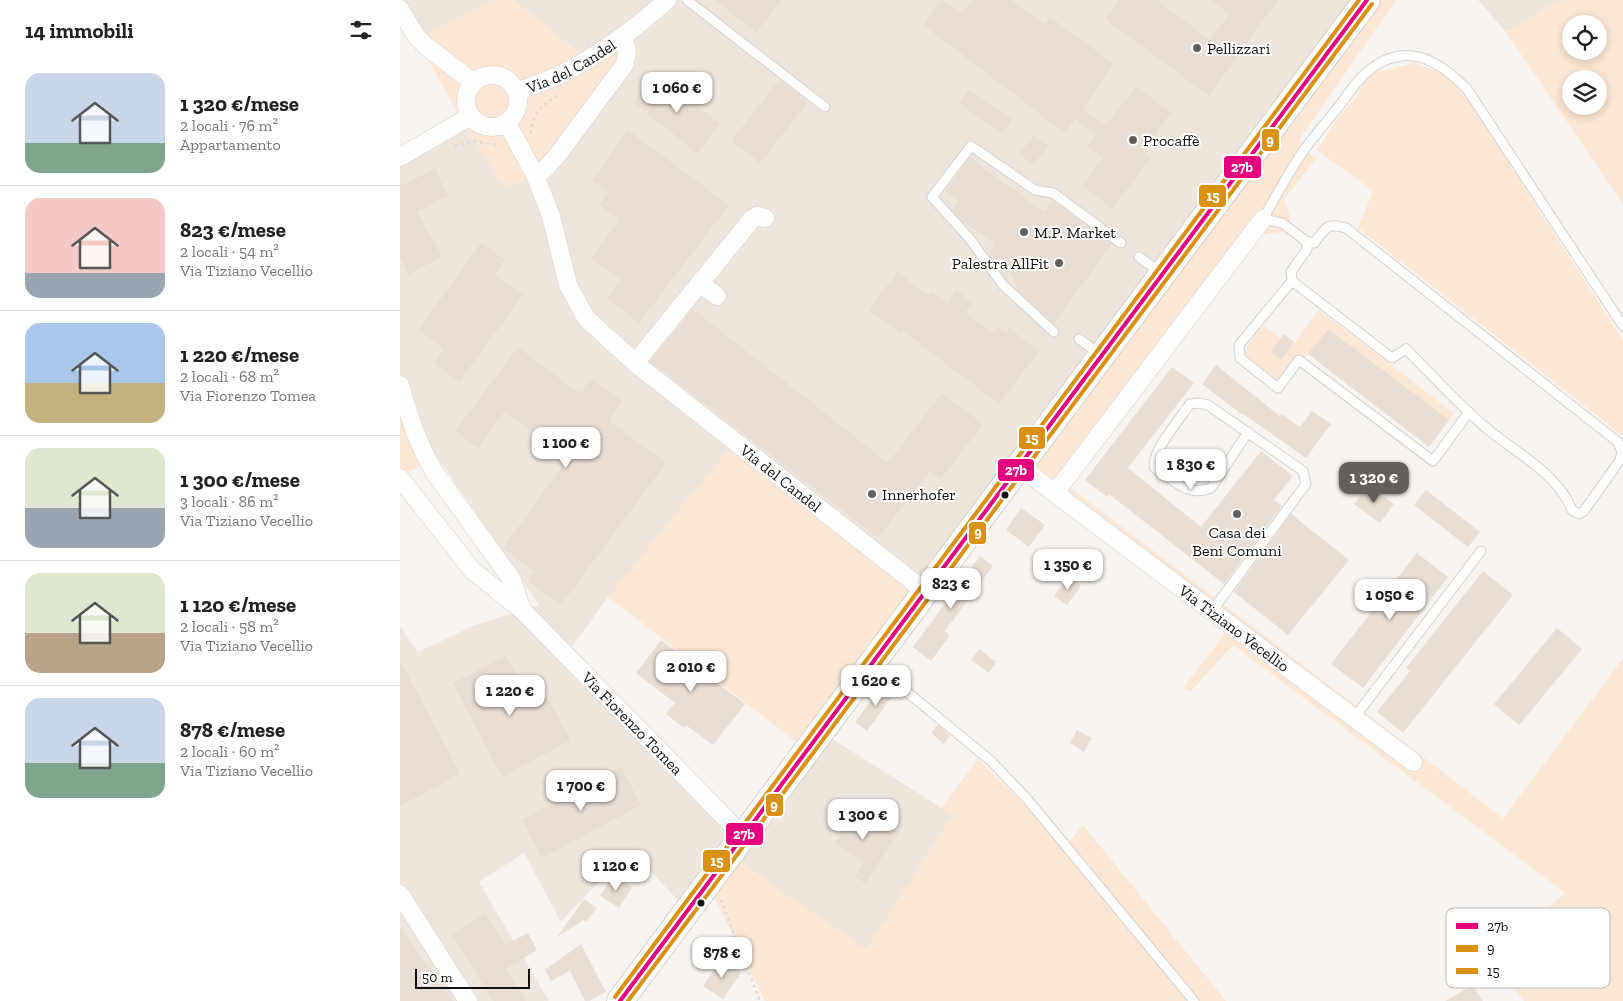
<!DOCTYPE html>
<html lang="it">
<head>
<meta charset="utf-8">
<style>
	body { margin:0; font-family:"Zilla Slab",serif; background:#f6f6f6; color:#202124; height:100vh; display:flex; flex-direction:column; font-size:19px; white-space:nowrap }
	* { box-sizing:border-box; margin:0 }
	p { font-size:16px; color:#757577 }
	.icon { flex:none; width:28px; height:28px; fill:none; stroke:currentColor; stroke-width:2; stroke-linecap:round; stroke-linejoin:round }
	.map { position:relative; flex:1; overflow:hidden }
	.details { display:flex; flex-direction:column; background:#fff; width:400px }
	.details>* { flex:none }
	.controls { position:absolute; left:1162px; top:15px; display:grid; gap:10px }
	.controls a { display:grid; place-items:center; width:45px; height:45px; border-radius:50%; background:#fff; box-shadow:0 2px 8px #0003; font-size:25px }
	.scale { position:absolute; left:15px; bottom:12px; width:115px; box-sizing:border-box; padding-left:5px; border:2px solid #110f0d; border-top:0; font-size:14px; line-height:18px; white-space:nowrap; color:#110f0d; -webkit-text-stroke:4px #fff; paint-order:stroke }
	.price { position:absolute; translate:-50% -42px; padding:0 11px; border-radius:10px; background:#fff; color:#222; font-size:16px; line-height:32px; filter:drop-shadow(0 1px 2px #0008) }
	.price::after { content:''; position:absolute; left:50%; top:30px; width:15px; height:11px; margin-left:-8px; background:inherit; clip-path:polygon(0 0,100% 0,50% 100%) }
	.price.current { background:#625f5d; color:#fff }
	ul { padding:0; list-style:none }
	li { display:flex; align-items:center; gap:15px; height:125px; padding:0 25px }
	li+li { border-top:1px solid #e0e0e0 }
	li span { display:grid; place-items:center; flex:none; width:140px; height:100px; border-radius:15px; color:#555 }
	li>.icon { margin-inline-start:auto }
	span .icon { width:60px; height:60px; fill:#fffc; stroke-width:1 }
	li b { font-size:21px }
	h2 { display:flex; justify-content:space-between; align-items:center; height:60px; padding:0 25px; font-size:21px }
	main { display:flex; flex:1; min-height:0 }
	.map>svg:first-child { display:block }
	.built { fill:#eee5dd }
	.green { fill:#fce7d4; fill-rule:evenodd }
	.building { fill:#e9ded4 }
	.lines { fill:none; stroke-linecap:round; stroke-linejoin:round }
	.lane-casing { stroke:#d3d0cd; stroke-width:11 }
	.street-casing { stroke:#d3d0cd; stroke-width:19 }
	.primary-casing { stroke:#d3d0cd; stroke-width:28 }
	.path { stroke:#dbdad9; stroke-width:2.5; stroke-dasharray:2.5 4; stroke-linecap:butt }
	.lane { stroke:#fefdfd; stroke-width:9 }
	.street { stroke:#fefdfd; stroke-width:18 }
	.primary { stroke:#fefdfd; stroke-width:26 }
	.bus-1-casing { stroke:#fff; stroke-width:8 }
	.bus-2-casing { stroke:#fff; stroke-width:8 }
	.bus-3-casing { stroke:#fff; stroke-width:8 }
	.bus-1 { stroke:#e5007d; stroke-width:4 }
	.bus-2 { stroke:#da9010; stroke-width:4 }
	.bus-3 { stroke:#da9010; stroke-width:4 }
	.poi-dot { fill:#625f5d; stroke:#fff; stroke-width:2 }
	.bus-dot { fill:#110f0d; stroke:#fff; stroke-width:2 }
	.labels { text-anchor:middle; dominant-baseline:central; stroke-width:4; stroke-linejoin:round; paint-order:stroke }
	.poi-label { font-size:16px; fill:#110f0d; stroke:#fff; text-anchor:start }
	.street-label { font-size:16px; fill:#110f0d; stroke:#fff }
	.key { fill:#fff; stroke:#b8b7b6; stroke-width:1 }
	.key-label { font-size:14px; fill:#110f0d }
	.line-badge { stroke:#fff; stroke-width:2 }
	.badge-label { font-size:14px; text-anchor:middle; font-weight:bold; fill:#fff }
</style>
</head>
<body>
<main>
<section class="details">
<h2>14 immobili<svg class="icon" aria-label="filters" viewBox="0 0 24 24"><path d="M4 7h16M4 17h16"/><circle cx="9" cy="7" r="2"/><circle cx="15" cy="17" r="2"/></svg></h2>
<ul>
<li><span style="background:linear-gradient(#c9d6e8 70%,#7fa58c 0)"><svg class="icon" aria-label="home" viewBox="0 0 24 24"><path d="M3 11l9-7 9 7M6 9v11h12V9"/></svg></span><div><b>1 320 €/mese</b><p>2 locali · 76 m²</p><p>Appartamento</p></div></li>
<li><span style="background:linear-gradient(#f6c9c9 75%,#9aa5b1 0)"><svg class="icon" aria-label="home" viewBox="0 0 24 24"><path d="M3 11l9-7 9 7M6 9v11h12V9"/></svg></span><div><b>823 €/mese</b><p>2 locali · 54 m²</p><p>Via Tiziano Vecellio</p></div></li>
<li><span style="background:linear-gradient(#a9c7e8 60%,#c2b280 0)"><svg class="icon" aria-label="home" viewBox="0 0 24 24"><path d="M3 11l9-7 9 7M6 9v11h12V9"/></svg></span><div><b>1 220 €/mese</b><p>2 locali · 68 m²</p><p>Via Fiorenzo Tomea</p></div></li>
<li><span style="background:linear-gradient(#dfe7d0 60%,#9aa5b1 0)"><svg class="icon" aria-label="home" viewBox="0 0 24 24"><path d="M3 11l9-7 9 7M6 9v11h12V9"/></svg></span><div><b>1 300 €/mese</b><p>3 locali · 86 m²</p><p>Via Tiziano Vecellio</p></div></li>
<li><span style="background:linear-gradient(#dfe7d0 60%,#b9a48a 0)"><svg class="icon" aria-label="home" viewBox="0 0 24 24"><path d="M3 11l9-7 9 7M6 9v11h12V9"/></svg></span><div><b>1 120 €/mese</b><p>2 locali · 58 m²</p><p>Via Tiziano Vecellio</p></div></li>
<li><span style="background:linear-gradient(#c9d6e8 65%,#7fa58c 0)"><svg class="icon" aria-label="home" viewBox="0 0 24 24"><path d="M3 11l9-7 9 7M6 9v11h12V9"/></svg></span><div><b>878 €/mese</b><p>2 locali · 60 m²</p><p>Via Tiziano Vecellio</p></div></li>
</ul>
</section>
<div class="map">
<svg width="1223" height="1001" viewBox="0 0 1223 1001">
	<rect width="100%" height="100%" fill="#f8f4f1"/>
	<path class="built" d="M0,0H95L17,39L0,11Z
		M113,0H953L531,598L208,597L169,651L347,842L426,735L553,815L466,950L335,859L293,916L241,861L205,875L161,922L124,853L79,882L149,1001H0V626L18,652L75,625L139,605L27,442L0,370V156L63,123L105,188L164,165L191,62Z
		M1078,0H1160L1106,32Z"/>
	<path class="green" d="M95,0H113L191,62L227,40L242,50L168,148L164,165L105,188L63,123L17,39Z
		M953,0H996L901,137V148L916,159L884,199L891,220L881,232L862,234L671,488L1103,818L1223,658V1001H1124L1091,960L1165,893L833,645L790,692L783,688L835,621L633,464Z
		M1160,0H1223V204L1106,32ZM1171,24H1199V51H1171ZM1171,79H1199V106H1171Z
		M1014,63C1038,70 1050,77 1066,97L1223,340V436L958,228L973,191L917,150L939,116L958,95L964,80L974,73Z
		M919,310L1054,413L1049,420L908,354L879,381L848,358L845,353L847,346L863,325L880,338L870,352L881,360Z
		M0,370L27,442L38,458L0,476Z
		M331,446L531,598L412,754L208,597Z
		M578,759L666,846L683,825L826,1001H365L311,891L335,859L466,950L553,815L541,808Z"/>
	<path class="building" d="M315,0H382L356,33Z
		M542,0L562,14L573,0H612L645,24L650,17L714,64L683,108L705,126L736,87L771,112L743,152L751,158L712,209L682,185L703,158L687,146L695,135L675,119L665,133L523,25Z
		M719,0H757L810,40L829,14L810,0H878L809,96L705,19Z
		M253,76L262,83L263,81L320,124L297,153L233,102Z
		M381,81L408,102L360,163L331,141L376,84L377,85Z
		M569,89L612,120L602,134L559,103Z
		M228,130L329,205L239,323L207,299L221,280L191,258L220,219L199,205L208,192L192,180Z
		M634,135L648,146L633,165L619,154Z
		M570,158L644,212L653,201L712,244L654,323L618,291L613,276L594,262L588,254L595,244L560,219L552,210L559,201L545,191Z
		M35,169L48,196L17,212L42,256L9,275L0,259V186Z
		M81,243L105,260L95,274L123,295L59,382L34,363L44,349L18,330Z
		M497,272L528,295L531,292L547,304L556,290L573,303L565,312L592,332L597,326L606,333L609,328L639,351L599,404L503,331L501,334L469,310Z
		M293,309L488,463L542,393L583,424L541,479L530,471L478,538L250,361Z
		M928,329L1049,420L1029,447L908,354Z
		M884,334L894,342L881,360L870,352Z
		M118,347L180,394L191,378L223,401L209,421L266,463L161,605L128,581L135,572L103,548L168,458L105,411L78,448L55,431Z
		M816,365L880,416L882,414L900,427L912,411L931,424L906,458L842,413L841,414L802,384Z
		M772,367L794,383L728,468L801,527L861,451L893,476L874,500L882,506L824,584L709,494L707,497L685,480Z
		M968,485L994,504L980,523L954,504Z
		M1026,490L1080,532L1068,547L1014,505Z
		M621,508L645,525L629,547L606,530Z
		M891,514L949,560L888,635L834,592Z
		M1017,553L1048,577L963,688L931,664Z
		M580,556L593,566L545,631L550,635L531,661L513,647Z
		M1083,571L1113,595L1003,733L977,712L1010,671L1006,668Z
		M668,577L681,586L667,605L654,596Z
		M1157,628L1182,649L1119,725L1094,704Z
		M261,640L345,704L313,745L286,725L284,728L266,714L275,703L236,673Z
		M579,649L596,662L589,673L571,660Z
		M106,656L132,705L147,697L171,740L102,777L53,683Z
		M0,660L60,774L0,806Z
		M485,682L496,691L467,731L455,722Z
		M538,725L550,736L544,744L531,733Z
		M677,730L692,738L684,752L670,743Z
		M221,767L241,805L142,858L122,820L165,797L160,787L171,781L177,790Z
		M441,806L479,832L485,824L498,833L465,883L455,877L463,862L435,843L445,828L432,819Z
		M214,875L232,887L219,908L200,896Z
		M184,899L197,908L186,922L184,920L157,937Z
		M85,913L105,945L128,933L137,950L106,969L126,1001H93L52,934Z
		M0,928L54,1001H0Z
		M181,944L206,992L189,1001H185L170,971L151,981L145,970Z
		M321,960L341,973L323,999L303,986Z
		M1073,985L1083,1001H1045Z"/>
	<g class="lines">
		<defs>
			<path id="lane" d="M287,0L425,107
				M906,241L914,243C926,228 926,222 946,228L1218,442L1222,452L1220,460L1184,511L1179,514L1172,510C1158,473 1114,452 1085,427C1057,403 1032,375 1006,349L992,358L892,281L891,272L907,249L906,241L882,223L863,219C876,196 889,172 904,150C914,136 925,124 935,111C945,99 955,82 967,72C1005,40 1037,59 1067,89L1223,326
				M739,257L761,273
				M892,281L839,345L840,358L878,388L899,360L1033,461L1069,412
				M654,332L603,285L570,239L532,197L571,146L635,190L653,193L721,243
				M679,339L700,354
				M812,611L906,484L903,471L808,405L799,403L790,404C782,416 748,456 755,468C759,474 772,479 778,484C789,491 798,493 811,488L848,432
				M473,664L591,761L628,800L794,1001
				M954,718L1081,551"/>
			<g id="street">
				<path d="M0,9L16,36L27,47L73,82"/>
				<circle cx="92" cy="101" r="26"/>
				<path id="s1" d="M117,92C131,86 146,81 160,75C199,55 235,29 267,0"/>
				<path id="s2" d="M107,123L135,175L151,216L168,285L186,318L235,363L526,592"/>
				<path d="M0,157L71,116"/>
				<path d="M135,175L144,170L156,157L225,64L227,51L223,37"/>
				<path d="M299,283L317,296"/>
				<path d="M235,363L352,219L357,216L365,218"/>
				<path d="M0,385C9,416 18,445 35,473L112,580L122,610"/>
				<path id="s3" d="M620,467L1013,762"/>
				<path id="s4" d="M0,478L72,570L122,610L343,836"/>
				<path d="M655,493L863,219"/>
				<path d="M0,894L68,1001"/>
			</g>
			<path id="primary" d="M220,1001L967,0"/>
		</defs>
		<use href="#lane" class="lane-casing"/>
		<use href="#street" class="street-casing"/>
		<use href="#primary" class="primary-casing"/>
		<path class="path" d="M131,133C132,112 144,104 160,94
			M55,146L76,141L100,146
			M321,900L360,1001"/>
		<use href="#lane" class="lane"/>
		<use href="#street" class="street"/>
		<use href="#primary" class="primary"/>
		<defs>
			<path id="bus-1" d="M220,1001L967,0"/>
			<path id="bus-2" d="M228,1001L972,4"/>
			<path id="bus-3" d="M215,997L959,0"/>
		</defs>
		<use href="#bus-1" class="bus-1-casing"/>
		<use href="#bus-2" class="bus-2-casing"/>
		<use href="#bus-3" class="bus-3-casing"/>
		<use href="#bus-1" class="bus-1"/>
		<use href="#bus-2" class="bus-2"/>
		<use href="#bus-3" class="bus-3"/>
	</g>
	<g class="poi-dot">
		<circle cx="797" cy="48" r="5"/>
		<circle cx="733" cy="140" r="5"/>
		<circle cx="624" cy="232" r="5"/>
		<circle cx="659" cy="263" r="5"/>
		<circle cx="472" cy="494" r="5"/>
		<circle cx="837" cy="514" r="5"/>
	</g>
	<g class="bus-dot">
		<circle cx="605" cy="495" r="4.5"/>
		<circle cx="301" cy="903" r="4.5"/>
	</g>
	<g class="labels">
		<g class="poi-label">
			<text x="807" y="48">Pellizzari</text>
			<text x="743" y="140">Procaffè</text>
			<text x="634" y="232">M.P. Market</text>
			<text x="649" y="263" text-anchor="end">Palestra AllFit</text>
			<text x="482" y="494">Innerhofer</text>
			<text x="837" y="532" text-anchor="middle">Casa dei<tspan x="837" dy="18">Beni Comuni</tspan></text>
		</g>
		<g class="street-label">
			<text stroke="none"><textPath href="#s1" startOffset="60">Via del Candel</textPath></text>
			<text stroke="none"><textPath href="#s2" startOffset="464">Via del Candel</textPath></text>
			<text stroke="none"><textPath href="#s3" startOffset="268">Via Tiziano Vecellio</textPath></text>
			<text stroke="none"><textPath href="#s4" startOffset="339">Via Fiorenzo Tomea</textPath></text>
		</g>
	</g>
	<rect x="1046" y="908" width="164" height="80" rx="8" class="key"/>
	<rect x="1056" y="923" width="22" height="6" fill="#e5007d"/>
	<rect x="1056" y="945" width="22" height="7" fill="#da9010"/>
	<rect x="1056" y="968" width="22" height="6" fill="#da9010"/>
	<g class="key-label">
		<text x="1087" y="931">27b</text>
		<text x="1087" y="953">9</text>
		<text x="1087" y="976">15</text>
	</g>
	<g class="line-badge">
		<rect x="861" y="128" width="19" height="24" rx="5" fill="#da9010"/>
		<rect x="823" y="155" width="39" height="24" rx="5" fill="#e5007d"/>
		<rect x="798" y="184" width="29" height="24" rx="5" fill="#da9010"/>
		<rect x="618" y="426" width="28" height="24" rx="5" fill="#da9010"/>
		<rect x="597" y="458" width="38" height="24" rx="5" fill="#e5007d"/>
		<rect x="568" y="521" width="19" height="24" rx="5" fill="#da9010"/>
		<rect x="365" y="793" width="19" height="24" rx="5" fill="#da9010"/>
		<rect x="325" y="822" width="39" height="24" rx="5" fill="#e5007d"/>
		<rect x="302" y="849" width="29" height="24" rx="5" fill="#da9010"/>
	</g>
	<g class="badge-label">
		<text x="870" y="145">9</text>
		<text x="842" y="172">27b</text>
		<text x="813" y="201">15</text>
		<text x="632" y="443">15</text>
		<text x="616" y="475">27b</text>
		<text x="578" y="537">9</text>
		<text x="374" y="810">9</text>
		<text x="344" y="839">27b</text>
		<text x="317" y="866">15</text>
	</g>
</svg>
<div class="controls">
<a><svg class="icon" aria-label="locate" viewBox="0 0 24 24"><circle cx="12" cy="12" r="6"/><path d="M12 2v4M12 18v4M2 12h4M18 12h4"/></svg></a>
<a><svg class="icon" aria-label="layers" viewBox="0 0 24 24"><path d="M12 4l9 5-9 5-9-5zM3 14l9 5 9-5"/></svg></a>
</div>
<div class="scale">50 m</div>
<b class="price" style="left:277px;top:114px">1 060 €</b>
<b class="price" style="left:166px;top:469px">1 100 €</b>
<b class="price" style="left:791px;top:491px">1 830 €</b>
<b class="price current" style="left:974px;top:504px">1 320 €</b>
<b class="price" style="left:668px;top:591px">1 350 €</b>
<b class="price" style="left:551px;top:610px">823 €</b>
<b class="price" style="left:990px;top:621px">1 050 €</b>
<b class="price" style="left:291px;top:693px">2 010 €</b>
<b class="price" style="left:476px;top:707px">1 620 €</b>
<b class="price" style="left:110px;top:717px">1 220 €</b>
<b class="price" style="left:181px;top:812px">1 700 €</b>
<b class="price" style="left:463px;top:841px">1 300 €</b>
<b class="price" style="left:216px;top:892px">1 120 €</b>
<b class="price" style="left:322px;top:979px">878 €</b>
</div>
</main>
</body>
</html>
